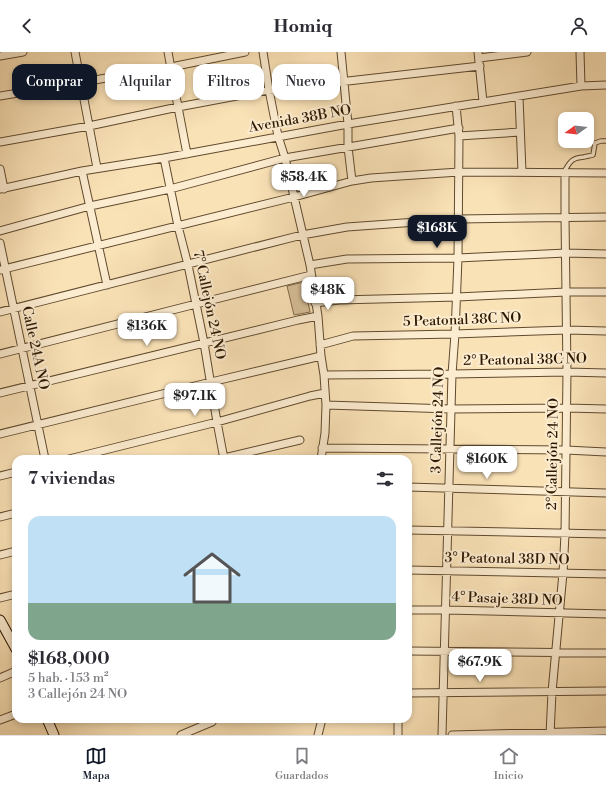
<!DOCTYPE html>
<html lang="es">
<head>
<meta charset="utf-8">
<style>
	body { margin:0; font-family:"Libre Bodoni",serif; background:#f7f7f7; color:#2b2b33; height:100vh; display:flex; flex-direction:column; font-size:15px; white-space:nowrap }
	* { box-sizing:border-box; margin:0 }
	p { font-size:13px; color:#7c7c81 }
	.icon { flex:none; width:22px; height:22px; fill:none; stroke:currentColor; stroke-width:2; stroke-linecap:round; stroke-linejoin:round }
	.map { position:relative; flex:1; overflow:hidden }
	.details { position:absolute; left:12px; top:403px; width:400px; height:268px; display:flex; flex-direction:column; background:#fff; border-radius:12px; box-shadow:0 2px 6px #0003 }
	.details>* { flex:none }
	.banner { position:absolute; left:12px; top:12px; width:400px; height:36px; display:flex; gap:8px }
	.needle { width:26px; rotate:255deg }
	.buttons { position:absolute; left:558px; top:60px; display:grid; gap:8px }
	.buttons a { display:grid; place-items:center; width:36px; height:36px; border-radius:8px; background:#fff; box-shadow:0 2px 6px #0003; font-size:20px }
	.price { position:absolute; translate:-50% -34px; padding:0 9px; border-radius:8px; background:#fff; color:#222; font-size:13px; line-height:26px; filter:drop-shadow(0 1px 2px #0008) }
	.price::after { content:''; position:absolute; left:50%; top:24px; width:12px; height:9px; margin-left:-6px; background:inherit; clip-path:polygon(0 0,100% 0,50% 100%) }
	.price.active { background:#111827; color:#fff }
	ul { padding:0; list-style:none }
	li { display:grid; align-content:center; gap:8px; height:212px; padding:0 16px }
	li span { display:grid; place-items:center; height:124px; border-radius:12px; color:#555 }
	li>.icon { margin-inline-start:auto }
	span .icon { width:72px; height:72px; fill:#fffc; stroke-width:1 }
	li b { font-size:17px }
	h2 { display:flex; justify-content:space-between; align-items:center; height:48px; padding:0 16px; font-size:17px }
	.pill { padding:0 14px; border-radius:12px; background:#fff; box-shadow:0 2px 6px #0003; font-size:14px; line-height:36px }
	.pill.active { background:#111827; color:#fff }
	header { display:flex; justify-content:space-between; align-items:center; height:52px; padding:0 16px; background:#fff; font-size:18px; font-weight:800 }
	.tabs { display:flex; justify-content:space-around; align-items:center; height:56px; border-top:1px solid #e1e1e2; background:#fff; font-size:11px; color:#7c7c81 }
	.tabs a { display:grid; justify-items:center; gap:2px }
	.tabs .active { color:#111827 }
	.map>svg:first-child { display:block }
	.green { fill:#d7bf98; stroke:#826b4c }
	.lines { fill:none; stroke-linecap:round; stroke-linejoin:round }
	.service-casing { stroke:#604a2e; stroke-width:5.5 }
	.minor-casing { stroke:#604a2e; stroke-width:9 }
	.secondary-casing { stroke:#2d1701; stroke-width:11 }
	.service { stroke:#fcecd0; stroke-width:3.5 }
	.minor { stroke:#fcecd0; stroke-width:7 }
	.secondary { stroke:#fcecd0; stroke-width:9 }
	.labels { text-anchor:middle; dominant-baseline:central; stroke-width:4; stroke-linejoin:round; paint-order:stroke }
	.street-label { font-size:14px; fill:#2d1701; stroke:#fcecd0 }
</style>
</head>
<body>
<header><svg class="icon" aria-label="back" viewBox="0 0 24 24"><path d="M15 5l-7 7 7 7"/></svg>Homiq<svg class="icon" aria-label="person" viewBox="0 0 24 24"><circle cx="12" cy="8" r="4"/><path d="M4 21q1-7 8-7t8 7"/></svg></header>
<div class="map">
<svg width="606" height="683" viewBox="0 0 606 683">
	<rect width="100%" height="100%" fill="#fae2b7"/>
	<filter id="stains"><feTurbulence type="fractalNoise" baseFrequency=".005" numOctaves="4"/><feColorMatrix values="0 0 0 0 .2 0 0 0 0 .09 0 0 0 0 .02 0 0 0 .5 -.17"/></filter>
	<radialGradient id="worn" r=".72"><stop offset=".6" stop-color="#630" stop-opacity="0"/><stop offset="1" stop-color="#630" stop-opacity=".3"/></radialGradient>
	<path class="green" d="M304,230L310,260L294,263L287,234Z"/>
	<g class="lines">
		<defs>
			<path id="service" d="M564,120C570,110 571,106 584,105C587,104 590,104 593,103L595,91L601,89H606"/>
			<path id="minor" d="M75,0L97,116
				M168,0L178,55L187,102
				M263,0L269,38L278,84L285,106L310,213L318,264L321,304L324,323L326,353L325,381L321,407
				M341,0L348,72V95L352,129
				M478,0L483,50
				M580,0L581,34
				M0,4L23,0
				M479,6L527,0
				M0,44L171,15L245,0
				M519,45L522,120
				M459,84L520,80
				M0,90L89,74L178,55L269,38L480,14
				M164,106L178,174L188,213L204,291L217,370L224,407
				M0,117L4,137
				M82,119L107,233
				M0,137L82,119L164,106L348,72L581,34L606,33
				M0,179L90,154L170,137L285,106L459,76
				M0,191L45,407
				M310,213L347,207L458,206L566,201L606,202
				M0,218L294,145L352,129L371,126L459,120L606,121
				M315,251L339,248L457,245L566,240H606
				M0,260L302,183L347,175L459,167L606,165
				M320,293L353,284L455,282L567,278L606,279
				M0,302L196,252L311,223
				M324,323L452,322L567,320L606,321
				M0,341L298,268L318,264
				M326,353L451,357L567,356L606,357
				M0,382L211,330L321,304
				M322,396L566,398L606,400
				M69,407L217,370L310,344L325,341
				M220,407L300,388
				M0,424L16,420
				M408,435L606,441
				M0,465L16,461
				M408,478L606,482
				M0,503L16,499
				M408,518L606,522
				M0,546L16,542
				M408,558H446L606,562
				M408,599L606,601
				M0,626L16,619
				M408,641L606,639
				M0,668L16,662
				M181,683L207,672L212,670L214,667
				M318,683L322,667
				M398,683V667
				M442,683L452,322L455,282L458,206L459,84L456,54
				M452,683L606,679
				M550,683L552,640L563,521L565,482L567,320L565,165V121"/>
			<path id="secondary" d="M0,568L16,597
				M47,667L54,683"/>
		</defs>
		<use href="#service" class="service-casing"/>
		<use href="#minor" class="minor-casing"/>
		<use href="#secondary" class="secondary-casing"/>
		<use href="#service" class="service"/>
		<use href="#minor" class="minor"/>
		<use href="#secondary" class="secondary"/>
	</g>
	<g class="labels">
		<g class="street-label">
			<text transform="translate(300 67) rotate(-10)">Avenida 38B NO</text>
			<text transform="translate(209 253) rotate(78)">7° Callejón 24 NO</text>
			<text transform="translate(462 268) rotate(-2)">5 Peatonal 38C NO</text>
			<text transform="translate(35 296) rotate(78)">Calle 24A NO</text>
			<text transform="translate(525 308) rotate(-1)">2° Peatonal 38C NO</text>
			<text transform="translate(438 368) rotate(-88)">3 Callejón 24 NO</text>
			<text transform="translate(553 402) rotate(-89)">2° Callejón 24 NO</text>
			<text transform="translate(507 507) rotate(1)">3° Peatonal 38D NO</text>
			<text transform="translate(507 547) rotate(2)">4° Pasaje 38D NO</text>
		</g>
	</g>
	<rect width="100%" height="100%" filter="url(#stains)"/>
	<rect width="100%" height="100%" fill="url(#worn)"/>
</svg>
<div class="buttons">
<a><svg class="needle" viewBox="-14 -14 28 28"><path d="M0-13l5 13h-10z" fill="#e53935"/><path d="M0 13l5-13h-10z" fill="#7c7c81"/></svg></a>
</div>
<b class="price" style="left:304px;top:146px">$58.4K</b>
<b class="price active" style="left:437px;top:197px">$168K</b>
<b class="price" style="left:328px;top:259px">$48K</b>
<b class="price" style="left:147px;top:295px">$136K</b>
<b class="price" style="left:195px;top:365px">$97.1K</b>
<b class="price" style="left:487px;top:428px">$160K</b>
<b class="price" style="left:480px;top:631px">$67.9K</b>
<div class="banner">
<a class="pill active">Comprar</a>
<a class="pill">Alquilar</a>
<a class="pill">Filtros</a>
<a class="pill">Nuevo</a>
</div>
<section class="details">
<h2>7 viviendas<svg class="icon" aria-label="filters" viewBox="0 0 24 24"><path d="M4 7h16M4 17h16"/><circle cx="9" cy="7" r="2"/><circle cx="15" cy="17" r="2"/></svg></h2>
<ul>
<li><span style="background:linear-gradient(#bfe0f5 70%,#7fa58c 0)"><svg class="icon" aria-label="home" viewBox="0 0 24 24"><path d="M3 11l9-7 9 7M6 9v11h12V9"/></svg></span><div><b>$168,000</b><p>5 hab. · 153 m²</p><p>3 Callejón 24 NO</p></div></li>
</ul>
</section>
</div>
<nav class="tabs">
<a class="active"><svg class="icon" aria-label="map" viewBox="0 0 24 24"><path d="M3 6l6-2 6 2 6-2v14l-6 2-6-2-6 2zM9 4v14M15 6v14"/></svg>Mapa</a>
<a><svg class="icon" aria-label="saved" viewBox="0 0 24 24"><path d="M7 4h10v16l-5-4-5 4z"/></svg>Guardados</a>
<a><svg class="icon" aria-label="home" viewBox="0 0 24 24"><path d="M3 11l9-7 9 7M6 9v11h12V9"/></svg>Inicio</a>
</nav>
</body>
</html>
